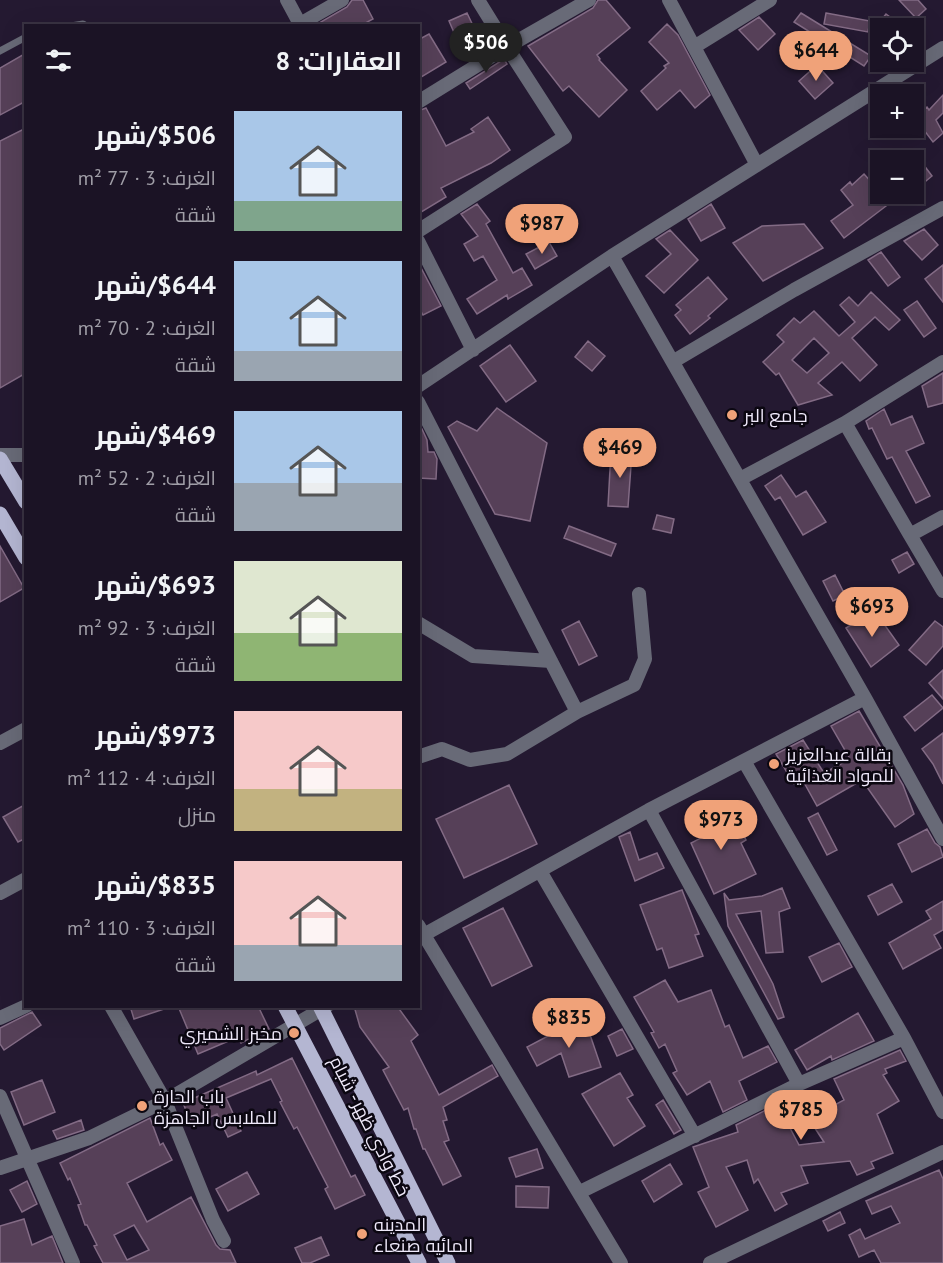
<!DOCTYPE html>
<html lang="ar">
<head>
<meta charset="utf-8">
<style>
	body { margin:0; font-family:"PT Sans",Cairo,sans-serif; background:#241c2d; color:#f1f3f6; direction:rtl; height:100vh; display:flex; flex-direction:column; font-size:22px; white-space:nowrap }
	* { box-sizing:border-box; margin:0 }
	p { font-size:20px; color:#a09ea7 }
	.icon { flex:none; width:33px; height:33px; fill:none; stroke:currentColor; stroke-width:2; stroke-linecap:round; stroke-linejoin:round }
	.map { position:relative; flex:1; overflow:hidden; direction:ltr }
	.side { position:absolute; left:24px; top:24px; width:396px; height:984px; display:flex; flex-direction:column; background:#1b1325; border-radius:0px; box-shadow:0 6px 24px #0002,0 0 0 2px #393242; direction:rtl }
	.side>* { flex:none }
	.controls { position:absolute; left:870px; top:18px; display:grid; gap:12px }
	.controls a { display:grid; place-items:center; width:54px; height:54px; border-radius:0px; background:#1b1325; box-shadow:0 6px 24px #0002,0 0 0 2px #393242; font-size:30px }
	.price { position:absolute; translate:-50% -51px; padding:0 14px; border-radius:21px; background:#f0a279; color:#111; font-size:20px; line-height:39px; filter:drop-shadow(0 2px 3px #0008) }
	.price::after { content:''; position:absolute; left:50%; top:36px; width:18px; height:14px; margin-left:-9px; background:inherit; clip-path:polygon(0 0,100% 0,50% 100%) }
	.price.current { background:#222; color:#fff }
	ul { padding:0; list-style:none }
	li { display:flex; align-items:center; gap:18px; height:150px; padding:0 18px }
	li span { display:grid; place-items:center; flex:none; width:168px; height:120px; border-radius:0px; color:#555 }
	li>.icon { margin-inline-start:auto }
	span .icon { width:72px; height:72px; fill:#fffc; stroke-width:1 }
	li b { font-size:26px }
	h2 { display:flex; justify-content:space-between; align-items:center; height:72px; padding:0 18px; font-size:26px }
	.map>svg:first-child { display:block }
	.building { fill:#564058; stroke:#836b85; stroke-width:1.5; fill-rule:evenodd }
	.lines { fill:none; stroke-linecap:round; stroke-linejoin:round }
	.service { stroke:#686a77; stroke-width:7 }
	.minor { stroke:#686a77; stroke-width:14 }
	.primary { stroke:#b4b6d2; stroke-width:15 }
	.poi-dot { fill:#f0a279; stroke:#0b0711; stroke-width:2 }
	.labels { text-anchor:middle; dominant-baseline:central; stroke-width:5; stroke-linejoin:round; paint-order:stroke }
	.poi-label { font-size:18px; fill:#efe9fa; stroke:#0b0711; text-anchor:start }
	.street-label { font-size:18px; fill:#efe9fa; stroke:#0b0711 }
</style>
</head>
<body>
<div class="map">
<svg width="943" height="1263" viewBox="0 0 943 1263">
	<rect width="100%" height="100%" fill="#241931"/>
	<path class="building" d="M352,0H363L373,19L360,26H320L319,23L347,7Z
		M598,0H606L630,28L597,55L600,59L599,60L627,90L599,117L569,86L563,91L528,46L593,8Z
		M899,0H918L926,9L916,18Z
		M467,13L478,36L459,44L449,21Z
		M801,13L871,56L864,66L794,22Z
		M826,13L870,21L868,32L824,24Z
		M886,14L905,28H875Z
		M759,17L775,34L758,50L739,30Z
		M667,24L678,35L710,95L695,108L680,90L657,110L641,91L666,68L664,66L669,63L649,42Z
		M429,34L446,62L418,79V40Z
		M26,53V101L0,115V68Z
		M504,59L507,64L470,89L466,83Z
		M817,65L833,83L815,99L799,81Z
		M943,95V113L936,120L943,133L933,142L914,117L927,107L929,110Z
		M426,108L446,146L474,132L471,129L488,117L510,150L491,163L441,188L446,197L418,214V111Z
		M26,128V373L0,388V141Z
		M920,160L932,176L914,191V165Z
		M864,174L890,203L844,238L831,221L853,205L841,190L850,182L852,185Z
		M477,204L490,221L486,224L513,273L522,268L532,285L508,299L507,295L477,314L467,299L497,280L483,256L474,261L464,244L478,236L461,214Z
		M711,204L725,228L701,241L688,219Z
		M804,224L823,248L763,281L733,243L762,226Z
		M924,229L938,245L922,260L904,241Z
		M670,230L698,260L664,293L646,276L671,254L656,239Z
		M549,242L557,256L535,269L526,254Z
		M881,252L900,277L888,286L868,260Z
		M418,262L441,306L423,315L418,306Z
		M943,265V302L925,279Z
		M708,277L727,299L708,316L710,318L690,334L675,315L681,310L676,305Z
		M871,292L900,320L889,330L875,317L852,338L877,365L860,381L842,362L818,383L832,395L798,405L779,373L776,375L763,362L784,342L777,335L794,318L800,323L814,311L839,336L855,322L840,305L849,297L858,306ZM814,338L829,353L807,373L792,360Z
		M917,301L936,328L924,337L904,310Z
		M588,341L605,356L592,371L575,357Z
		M510,345L536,381L506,402L480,366Z
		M943,373V403L928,407L922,386Z
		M497,408L547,443L530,521L495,514L448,427L457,421L477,431Z
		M884,409L891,425L912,416L924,443L906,451L930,496L916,503L892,457L887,459L872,428L869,429L866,421Z
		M418,429H422L427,440L428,452H434L437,459L436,479L418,478Z
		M611,451L632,452L628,507L608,506Z
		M781,475L796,497L806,491L826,522L803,535L780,497L775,500L765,486Z
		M657,515L674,519L671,533L653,529Z
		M569,526L616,544L611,556L564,538Z
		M0,546L24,588L0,602Z
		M907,552L914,564L899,573L892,560Z
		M835,575L845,595L833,601L823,581Z
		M874,610L899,645L871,667L846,628Z
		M579,621L597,656L579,665L562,630Z
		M935,621L943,627V646L926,665L909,650Z
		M943,670V699L929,683Z
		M932,695L943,708L915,731L904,717Z
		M859,711L903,785L914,814L895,827L862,780L817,806L802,779L794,784L776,754L803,740L824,773L850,759L831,726Z
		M943,733V784L933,764L922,749Z
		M509,785L537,844L464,878L436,819Z
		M26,804V838L18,842L3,817Z
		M717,806L727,826L737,821L746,840L741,843L756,874L714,894L691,843L703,837L693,819Z
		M818,813L837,850L827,855L808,818Z
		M927,829L935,843L940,847L943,857L912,872L898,844Z
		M630,832L639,860L657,853L664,868L635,881L619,837Z
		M892,884L902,902L878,915L868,896Z
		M782,888L790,908L779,912L783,952L766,953L761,911L736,914L773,984L784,1017L778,1019L728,926L724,893L729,900L762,896Z
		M682,890L699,934L695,935L703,956L669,968L662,948L657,950L640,905Z
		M943,901V930L934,935L941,948L903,969L889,943L931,919L926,911Z
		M503,908L532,966L492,986L463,928Z
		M839,943L852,967L822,982L809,957Z
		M665,980L678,1002L711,990L725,1027L729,1025L743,1058L768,1046L777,1062L739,1081L747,1100L723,1112L710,1081L687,1095L673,1073L677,1071L665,1044L659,1048L651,1033L654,1032L634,997Z
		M130,1006H166L167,1008L134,1019Z
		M178,1006H258L269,1029L241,1043L238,1037L198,1054Z
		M354,1006H397L418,1035L411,1041L439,1095L492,1065L498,1076L443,1107L447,1120L443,1121L449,1140L444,1142L461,1176L443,1185L425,1149H423L416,1129H414L408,1108L404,1110L383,1070L389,1067L360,1027Z
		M32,1012L41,1025L4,1050L0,1044V1028Z
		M858,1013L874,1041L832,1060L831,1056L807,1070L795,1050Z
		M584,1017L601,1067L569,1077L561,1053L537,1066L527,1047Z
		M622,1029L633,1049L617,1056L608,1036Z
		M900,1050L906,1061L885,1069L887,1073L883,1075L899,1101L877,1114L893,1153L871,1162L874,1168L857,1175L850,1161L801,1166L808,1183L781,1193L787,1204L775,1211L758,1179L754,1183L747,1160L726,1167L748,1210L716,1227L698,1192L709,1187L693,1147L738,1132L736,1125L780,1103L782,1108L805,1096L813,1111L818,1109L820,1113L844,1100L834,1079ZM807,1116L824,1142L799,1145L789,1126Z
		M292,1058L351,1177L355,1175L365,1195L335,1209L325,1189L328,1187L297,1127L294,1129L280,1102L282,1101L271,1079L226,1098L241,1131L228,1137L217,1114L192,1125L183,1103L256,1071L257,1075Z
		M620,1073L633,1095L627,1098L645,1126L614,1146L582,1094Z
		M42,1080L55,1112L24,1125L11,1092Z
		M663,1100L681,1130L674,1134L656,1105Z
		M150,1118L160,1145L163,1143L172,1160L127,1183L147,1222L191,1197L216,1245L220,1249L230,1250L236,1263H103L94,1246L97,1245L87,1225H85L78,1205L81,1204L70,1178L68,1180L60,1163ZM134,1225L149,1250L127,1260L114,1235Z
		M81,1120L84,1130L57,1139L53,1131Z
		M537,1149L543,1168L516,1177L509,1158Z
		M670,1164L682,1184L654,1202L642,1181Z
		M939,1170L943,1179V1263H881L874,1250L859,1257L849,1235L860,1229L865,1239L900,1223L891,1206L872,1214L866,1201Z
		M247,1172L259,1194L228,1211L216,1189Z
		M27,1181L37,1204L22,1212L10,1190Z
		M516,1186L549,1187L548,1208L516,1207Z
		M840,1212L845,1223L828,1231L823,1221Z
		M24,1219L32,1245L52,1236L63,1263H0V1226Z
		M321,1237L329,1255L310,1263H302L295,1248Z"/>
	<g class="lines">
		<path class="service" d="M71,26L83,24L86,26
			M0,51L26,37"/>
		<path class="minor" d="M287,0L301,26
			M478,0L507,47L589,0
			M669,0L757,165
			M300,24L342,0
			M694,47L770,0
			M418,102L507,47L565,137L418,231
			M418,241L473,350
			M612,256L865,698L943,839
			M674,361L794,290L943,208
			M418,386L612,256L943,48
			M418,402L577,712
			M845,423L943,362
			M0,455H26
			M740,479L845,423L910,535
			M943,517L910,535L943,591
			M418,623L473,656L551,661
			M0,743L26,729
			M418,757L442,749L470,760L507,754L577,712L634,685L645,659L639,594
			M744,761L904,1038L943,1112
			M649,810L799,1084
			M540,871L695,1136
			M0,893L26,879
			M418,925L621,1263
			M418,938L649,810L865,698
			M111,1006L165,1101L213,1220L224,1241
			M0,1018L26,1006
			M0,1096L73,1263
			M0,1168L89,1138L165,1101L327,1006
			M580,1192L799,1084L904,1038
			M710,1263L943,1152"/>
		<path class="primary" d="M0,459L26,502
			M0,514L26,558
			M285,1006L419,1263
			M320,1006L448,1263"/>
	</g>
	<g class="poi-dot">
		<circle cx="732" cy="415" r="6"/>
		<circle cx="774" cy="764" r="6"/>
		<circle cx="294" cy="1033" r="6"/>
		<circle cx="142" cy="1106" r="6"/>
		<circle cx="362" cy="1234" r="6"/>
	</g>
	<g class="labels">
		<g class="poi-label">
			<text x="744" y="415">جامع البر</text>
			<text x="786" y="754">بقالة عبدالعزيز<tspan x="786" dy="21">للمواد الغذائية</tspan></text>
			<text x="282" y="1033" text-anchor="end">مخبز الشميري</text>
			<text x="154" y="1096">باب الحارة<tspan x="154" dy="21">للملابس الجاهزة</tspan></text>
			<text x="374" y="1224">المدينه<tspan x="374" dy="21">المائيه صنعاء</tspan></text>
		</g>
		<g class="street-label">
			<text transform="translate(370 1126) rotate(63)">خط وادي ظهر - شبام</text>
		</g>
	</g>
</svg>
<div class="controls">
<a><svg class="icon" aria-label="locate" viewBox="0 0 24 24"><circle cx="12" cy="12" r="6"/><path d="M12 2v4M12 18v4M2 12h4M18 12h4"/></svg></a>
<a>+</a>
<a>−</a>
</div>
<b class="price current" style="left:486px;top:74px">$506</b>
<b class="price" style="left:816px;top:82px">$644</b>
<b class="price" style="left:542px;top:255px">$987</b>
<b class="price" style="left:620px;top:479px">$469</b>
<b class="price" style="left:872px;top:638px">$693</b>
<b class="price" style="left:721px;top:851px">$973</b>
<b class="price" style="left:569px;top:1049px">$835</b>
<b class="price" style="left:801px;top:1141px">$785</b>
<section class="side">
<h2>العقارات: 8<svg class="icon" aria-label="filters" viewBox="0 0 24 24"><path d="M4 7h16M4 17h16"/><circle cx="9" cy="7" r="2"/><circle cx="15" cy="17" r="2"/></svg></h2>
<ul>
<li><span style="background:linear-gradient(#a9c7e8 75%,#7fa58c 0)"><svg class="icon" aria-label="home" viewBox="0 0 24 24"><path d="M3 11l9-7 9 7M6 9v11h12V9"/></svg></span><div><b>$506/شهر</b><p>الغرف: 3 · 77 m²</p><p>شقة</p></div></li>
<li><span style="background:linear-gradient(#a9c7e8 75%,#9aa5b1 0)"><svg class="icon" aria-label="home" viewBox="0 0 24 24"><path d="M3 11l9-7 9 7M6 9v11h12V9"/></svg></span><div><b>$644/شهر</b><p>الغرف: 2 · 70 m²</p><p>شقة</p></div></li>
<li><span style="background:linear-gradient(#a9c7e8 60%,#9aa5b1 0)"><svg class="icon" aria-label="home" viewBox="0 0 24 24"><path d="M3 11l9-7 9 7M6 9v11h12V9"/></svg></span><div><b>$469/شهر</b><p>الغرف: 2 · 52 m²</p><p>شقة</p></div></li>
<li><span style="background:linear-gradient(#dfe7d0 60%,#8fb573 0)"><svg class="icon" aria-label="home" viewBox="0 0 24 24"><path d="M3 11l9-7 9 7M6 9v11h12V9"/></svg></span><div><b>$693/شهر</b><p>الغرف: 3 · 92 m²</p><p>شقة</p></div></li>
<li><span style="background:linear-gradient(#f6c9c9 65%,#c2b280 0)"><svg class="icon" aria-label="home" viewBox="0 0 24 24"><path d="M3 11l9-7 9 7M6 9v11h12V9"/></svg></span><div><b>$973/شهر</b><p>الغرف: 4 · 112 m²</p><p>منزل</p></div></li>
<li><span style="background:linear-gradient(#f6c9c9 70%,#9aa5b1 0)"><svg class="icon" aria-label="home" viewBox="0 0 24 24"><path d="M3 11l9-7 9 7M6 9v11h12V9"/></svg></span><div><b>$835/شهر</b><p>الغرف: 3 · 110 m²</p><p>شقة</p></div></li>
</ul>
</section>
</div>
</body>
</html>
